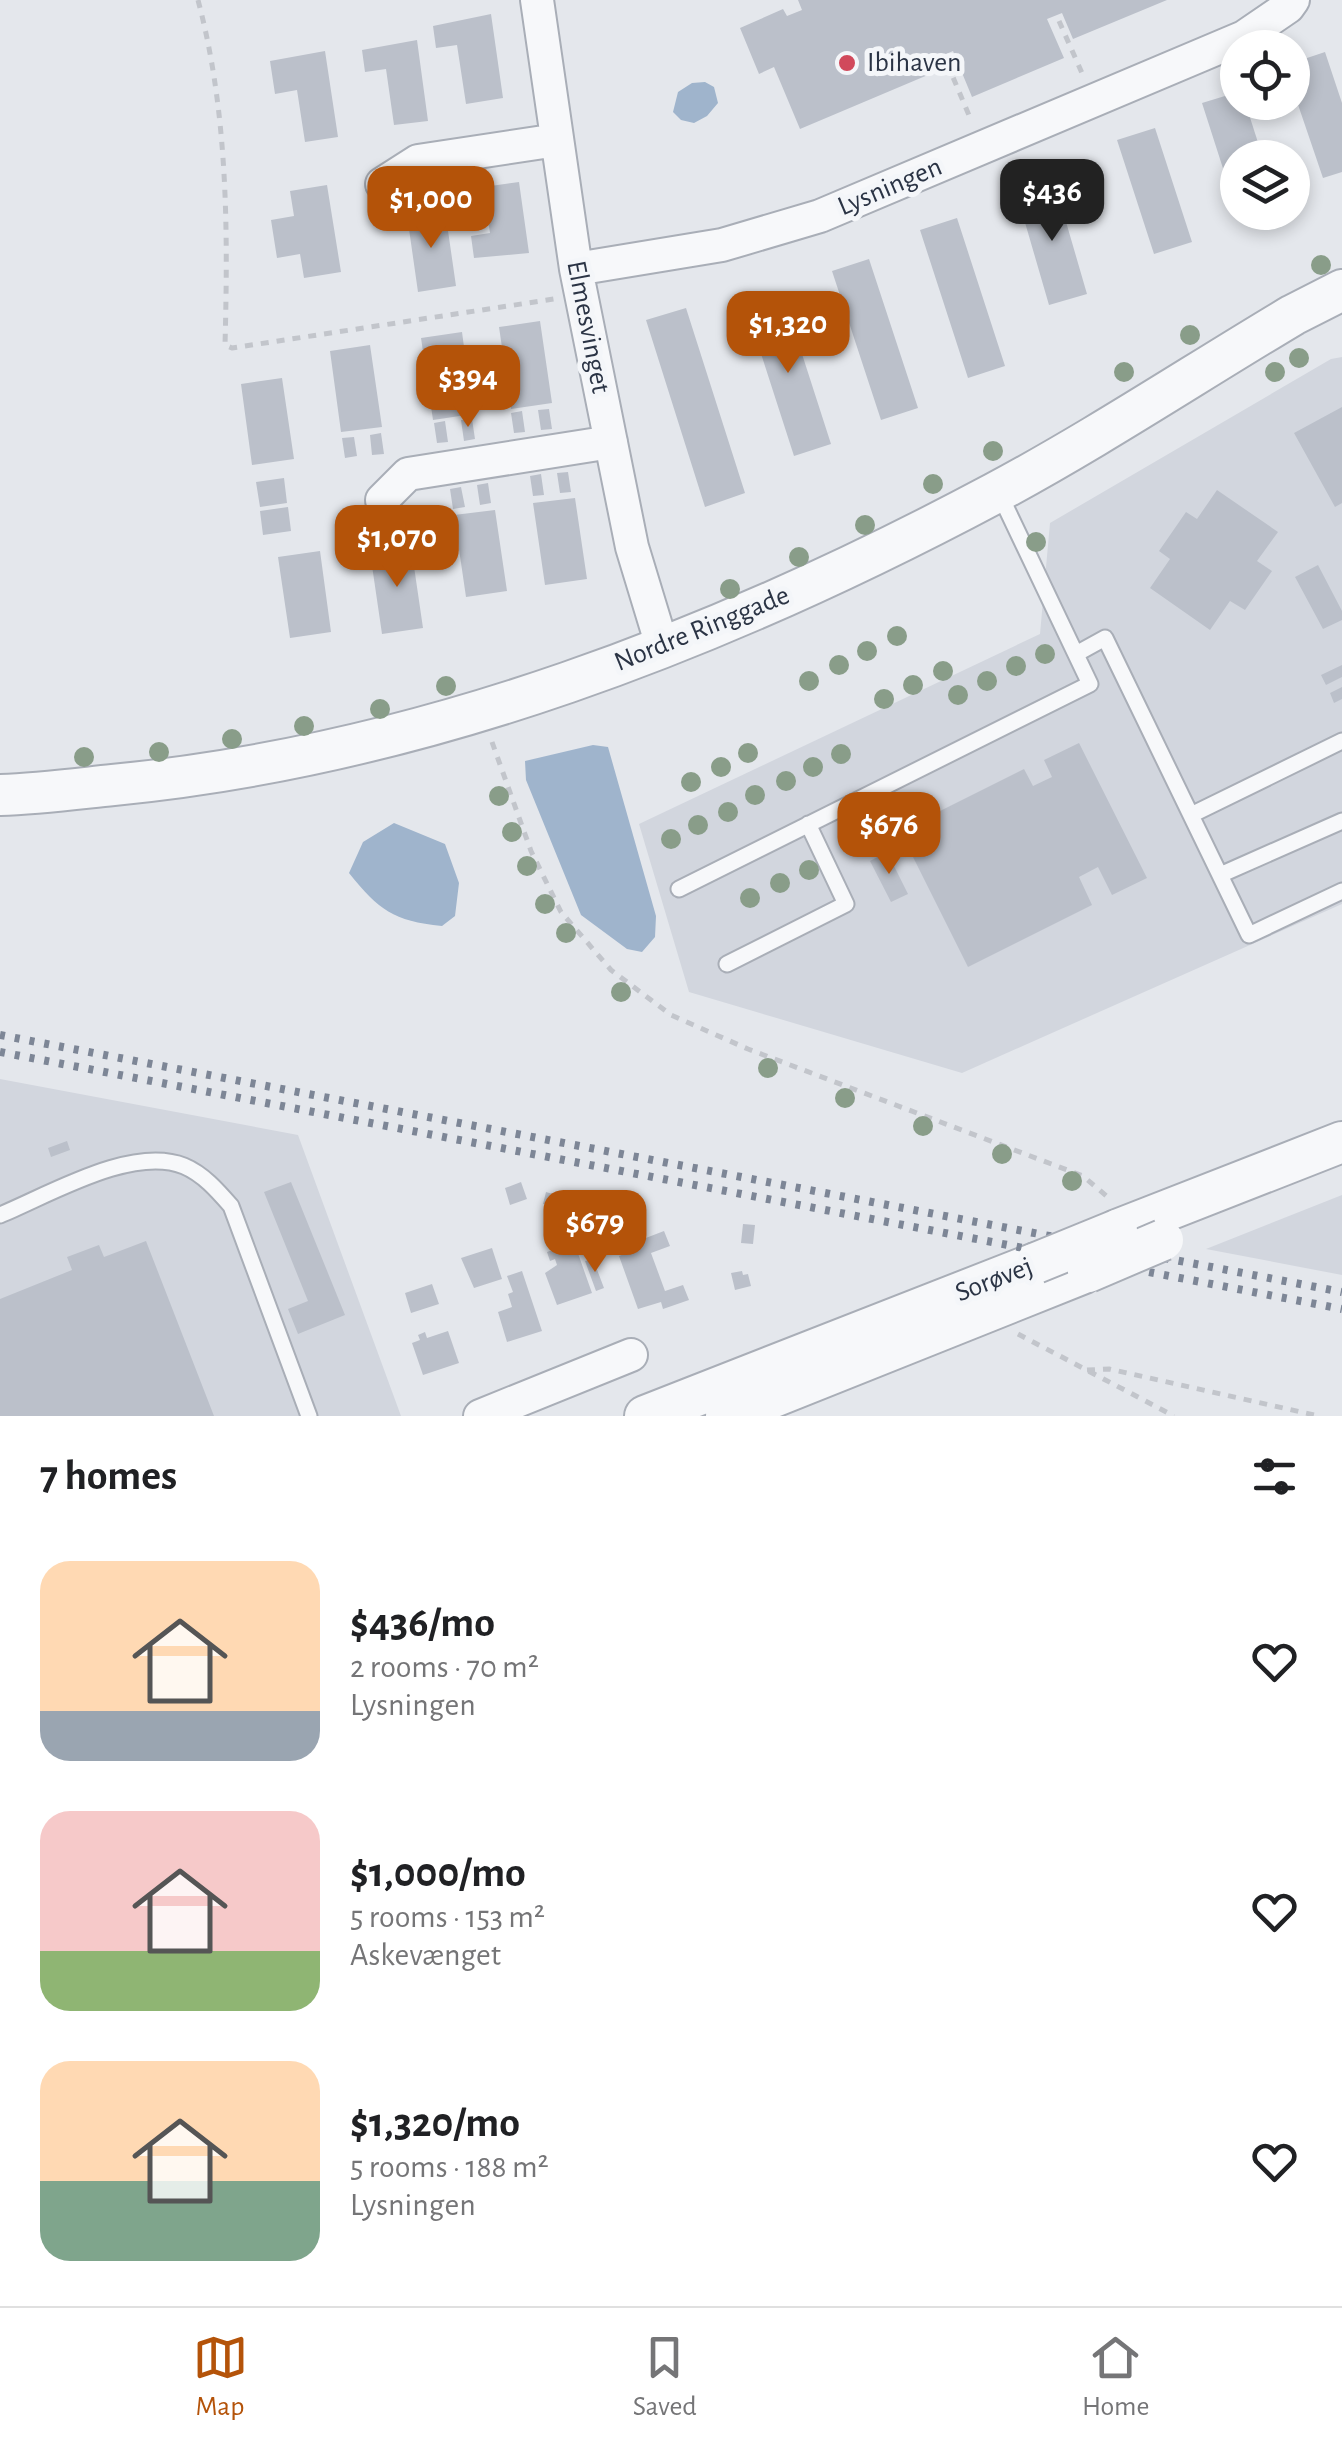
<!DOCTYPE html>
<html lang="en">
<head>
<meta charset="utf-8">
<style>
	body { margin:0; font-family:"Alegreya Sans",sans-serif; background:#f6f6f6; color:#202124; height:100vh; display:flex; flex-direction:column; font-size:38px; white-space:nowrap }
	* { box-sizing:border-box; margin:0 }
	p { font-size:32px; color:#757577 }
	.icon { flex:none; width:55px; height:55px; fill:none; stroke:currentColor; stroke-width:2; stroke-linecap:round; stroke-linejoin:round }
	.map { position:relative; height:1416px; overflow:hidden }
	.side { display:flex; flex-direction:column; background:#fff; flex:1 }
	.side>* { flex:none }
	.buttons { position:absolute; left:1220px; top:30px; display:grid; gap:20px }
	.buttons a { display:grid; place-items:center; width:90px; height:90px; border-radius:50%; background:#fff; box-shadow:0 5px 15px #0003; font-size:50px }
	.price { position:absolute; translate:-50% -85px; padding:0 22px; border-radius:20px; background:#b45309; color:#fff; font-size:32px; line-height:65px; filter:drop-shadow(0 2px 5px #0008) }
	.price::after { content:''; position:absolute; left:50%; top:60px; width:30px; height:22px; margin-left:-15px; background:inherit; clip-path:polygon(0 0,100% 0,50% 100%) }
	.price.active { background:#222; color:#fff }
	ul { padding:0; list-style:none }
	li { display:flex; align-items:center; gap:30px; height:250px; padding:0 40px }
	li span { display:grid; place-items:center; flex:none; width:280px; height:200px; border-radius:30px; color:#555 }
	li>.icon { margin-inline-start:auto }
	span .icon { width:120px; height:120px; fill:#fffc; stroke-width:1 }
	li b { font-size:42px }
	h2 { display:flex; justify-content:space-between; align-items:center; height:120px; padding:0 40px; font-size:42px }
	.menu { display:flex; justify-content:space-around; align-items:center; height:140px; border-top:2px solid #e0e0e0; background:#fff; font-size:28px; color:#757577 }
	.menu a { display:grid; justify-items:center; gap:5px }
	.menu .active { color:#b45309 }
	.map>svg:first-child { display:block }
	.built { fill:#d2d6de }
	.water { fill:#9fb4cc }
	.building { fill:#bbc0ca }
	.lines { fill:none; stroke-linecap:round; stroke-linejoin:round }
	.service-casing { stroke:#a9aeb7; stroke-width:19 }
	.minor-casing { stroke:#a9aeb7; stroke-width:36 }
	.tertiary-casing { stroke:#a9aeb7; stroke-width:44 }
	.path { stroke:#c2c5cb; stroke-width:5; stroke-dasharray:8 8; stroke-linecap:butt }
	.service { stroke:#f7f8fa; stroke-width:15 }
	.minor { stroke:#f7f8fa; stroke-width:32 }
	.tertiary { stroke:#f7f8fa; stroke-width:40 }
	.rail { stroke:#7d8696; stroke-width:8; stroke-dasharray:5 10; stroke-linecap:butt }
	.tertiary-bridge-casing { stroke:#a9aeb7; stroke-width:44; stroke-linecap:butt }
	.tertiary-bridge { stroke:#f7f8fa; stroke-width:40 }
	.tree { fill:#899d89 }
	.poi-dot { fill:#d1495b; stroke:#f4f6f9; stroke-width:4 }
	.labels { text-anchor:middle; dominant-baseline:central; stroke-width:10; stroke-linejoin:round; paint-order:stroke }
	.poi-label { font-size:28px; fill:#2b3445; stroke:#f4f6f9; text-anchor:start }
	.street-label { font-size:28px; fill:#2b3445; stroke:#f4f6f9 }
</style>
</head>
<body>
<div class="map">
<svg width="1342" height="1416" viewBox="0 0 1342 1416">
	<rect width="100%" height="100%" fill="#e4e7ec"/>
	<path class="built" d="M1342,357V904L962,1073L689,992L639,824L1040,634L1050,523L1331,359Z
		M0,1079L298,1135L401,1416H0Z
		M1342,1195V1275L1206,1249Z"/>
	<path class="water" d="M705,82L714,87L718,103L707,116L694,123L681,120L673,112L678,92L692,83Z
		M593,745L608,747L656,916L655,937L642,952L627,949L581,915L526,780L525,761Z
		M394,823L445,844L459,883L455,916L442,926C393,921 379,910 349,873L363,842Z"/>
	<path class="building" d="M798,0H1167L1073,39L1062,13L1047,19L1064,58L972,97L953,51L937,58L942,69L800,129L774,67L759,74L740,28L783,9L787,16L802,10Z
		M491,14L503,98L466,104L457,45L436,48L433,26Z
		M417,40L428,121L394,125L386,69L365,72L362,50Z
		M325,51L338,137L305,142L297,90L275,94L270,61Z
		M1325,52L1342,103V172L1323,178L1292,87V63Z
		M1238,92V102H1245L1263,158H1238L1237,212L1202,103Z
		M1155,128L1192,242L1154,254L1117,140Z
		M519,182L529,253L474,258L471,236L490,233L486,207L465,210L462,190Z
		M1055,184L1087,294L1049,305L1017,195Z
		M327,185L341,272L304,278L300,254L277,258L271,220L294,216L290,191Z
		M445,210L456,286L418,292L407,215Z
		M957,218L1005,366L968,378L920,230Z
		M869,259L918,408L881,420L832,271Z
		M783,295L831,444L794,456L746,307Z
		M686,308L745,493L705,507L646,320Z
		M540,321L552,403L511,409L499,327Z
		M462,332L473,414L433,420L421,338Z
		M370,345L382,427L341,432L330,351Z
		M282,378L294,459L252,465L241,384Z
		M1342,407V503L1335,507L1294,433Z
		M549,409L552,429L541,430L538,410Z
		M522,411L525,432L514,433L511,413Z
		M472,419L475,439L464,441L461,420Z
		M445,421L448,442L437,443L434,423Z
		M381,433L384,454L372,455L370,435Z
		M354,437L357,456L345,458L342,438Z
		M568,472L571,492L560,493L557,473Z
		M541,474L544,495L533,496L530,476Z
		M284,478L287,503L260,507L256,482Z
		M488,483L491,503L480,505L477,485Z
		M461,487L465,507L453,509L450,489Z
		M1217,490L1278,532L1257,561L1272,571L1245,610L1230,601L1210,630L1150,588L1170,559L1159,551L1186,512L1197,519Z
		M575,498L587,579L545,585L533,503Z
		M288,507L291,531L263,535L260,511Z
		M495,510L507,591L466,597L454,515Z
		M404,520L407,541L396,542L393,522Z
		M377,524L380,544L368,546L365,526Z
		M411,546L423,628L382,634L370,552Z
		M320,551L331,632L290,638L278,557Z
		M1318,565L1342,611V620L1323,629L1295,577Z
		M1342,665V677L1326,685L1321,675Z
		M1342,687V699L1334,703L1330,693Z
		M1079,743L1147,878L1112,895L1098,867L1079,877L1092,905L968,967L906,843L922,835L921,832L904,840L900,831L1024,769L1033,786L1052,777L1044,760Z
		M887,852L908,894L891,902L870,861Z
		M67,1141L70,1150L51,1157L48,1148Z
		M291,1182L345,1315L298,1334L288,1309L308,1301L264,1192Z
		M521,1182L527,1199L510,1205L505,1188Z
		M546,1192L559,1196L556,1207L543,1204Z
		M743,1224L755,1225L753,1244L741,1243Z
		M664,1231L670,1246L651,1253L665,1291L683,1285L689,1300L663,1309L661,1302L638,1309L619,1256L641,1248L638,1241Z
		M146,1241L214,1416H0V1299L72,1270L67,1257L99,1245L104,1257Z
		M574,1242L592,1293L557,1305L545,1273L557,1265L555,1259L550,1261L547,1252Z
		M492,1248L502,1279L474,1288L461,1258Z
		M593,1259L604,1288L596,1291L585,1261Z
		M522,1271L542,1331L507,1342L498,1312L512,1307L508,1294L513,1292L507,1276Z
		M742,1271L743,1275L748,1274L751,1286L735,1290L731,1273Z
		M432,1284L439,1304L411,1313L405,1293Z
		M448,1331L459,1363L423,1375L412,1343L420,1340L418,1335L425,1332L427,1338Z"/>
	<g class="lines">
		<defs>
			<path id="service" d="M1076,654L1105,638L1249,935L1342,891
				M1191,815L1342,741
				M1220,875L1342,821
				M679,889L1090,684L1000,495
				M727,964L846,904L808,824
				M0,1215C49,1195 132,1145 184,1166C203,1174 217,1190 231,1206L309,1416"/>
			<path id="minor" d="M537,0L576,269L632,547L663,649
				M382,184L418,161L557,140
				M576,269L722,245L820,216L1244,37L1288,7L1293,0
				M382,500L408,474L611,442
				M480,1416L631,1355"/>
			<path id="tertiary" d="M0,795C38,794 75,789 113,785C423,755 721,639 995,493C1096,439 1194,374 1293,315L1342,290
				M1117,1230L1342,1142
				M645,1416L1036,1263
				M726,1416L1084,1273"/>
		</defs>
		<use href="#service" class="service-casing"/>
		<use href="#minor" class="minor-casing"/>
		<use href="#tertiary" class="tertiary-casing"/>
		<path class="path" d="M198,0C228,113 228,230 225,345L232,348L554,299
			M1059,21L1082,73
			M947,63L971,120
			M492,742L531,851L561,912L611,970L671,1015L748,1049L1083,1176L1110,1199
			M1018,1334L1174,1416
			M1087,1370L1109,1369L1319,1416"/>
		<use href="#service" class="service"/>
		<use href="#minor" class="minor"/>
		<use href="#tertiary" class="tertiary"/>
		<path class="rail" d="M0,1035L1342,1292
			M0,1052L1342,1309"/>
		<defs>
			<path id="tertiary-bridge" d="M1036,1263L1117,1230
				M1088,1272L1163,1240"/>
		</defs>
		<use href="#tertiary-bridge" class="tertiary-bridge-casing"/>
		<use href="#tertiary-bridge" class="tertiary-bridge"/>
	</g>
	<g class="tree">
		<circle cx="1321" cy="265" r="10"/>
		<circle cx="1190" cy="335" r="10"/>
		<circle cx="1299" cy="358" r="10"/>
		<circle cx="1124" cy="372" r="10"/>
		<circle cx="1275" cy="372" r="10"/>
		<circle cx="993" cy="451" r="10"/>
		<circle cx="933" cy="484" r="10"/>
		<circle cx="865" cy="525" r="10"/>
		<circle cx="1036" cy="542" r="10"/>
		<circle cx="799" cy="557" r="10"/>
		<circle cx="730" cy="589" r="10"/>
		<circle cx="897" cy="636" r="10"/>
		<circle cx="867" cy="651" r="10"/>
		<circle cx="1045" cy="654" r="10"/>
		<circle cx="839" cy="665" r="10"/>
		<circle cx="1016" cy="666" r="10"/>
		<circle cx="943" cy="671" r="10"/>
		<circle cx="809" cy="681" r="10"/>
		<circle cx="987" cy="681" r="10"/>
		<circle cx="913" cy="685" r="10"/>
		<circle cx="446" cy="686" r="10"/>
		<circle cx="958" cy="695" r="10"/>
		<circle cx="884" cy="699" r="10"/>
		<circle cx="380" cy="709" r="10"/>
		<circle cx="304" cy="726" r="10"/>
		<circle cx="232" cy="739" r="10"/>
		<circle cx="159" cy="752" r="10"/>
		<circle cx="748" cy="753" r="10"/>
		<circle cx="841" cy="754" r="10"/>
		<circle cx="84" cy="757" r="10"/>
		<circle cx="721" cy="767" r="10"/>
		<circle cx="813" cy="767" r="10"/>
		<circle cx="786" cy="781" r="10"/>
		<circle cx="691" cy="782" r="10"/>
		<circle cx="755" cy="795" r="10"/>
		<circle cx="499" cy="796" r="10"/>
		<circle cx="728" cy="812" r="10"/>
		<circle cx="698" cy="825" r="10"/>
		<circle cx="512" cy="832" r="10"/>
		<circle cx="671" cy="839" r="10"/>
		<circle cx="527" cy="866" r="10"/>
		<circle cx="809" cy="870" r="10"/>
		<circle cx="780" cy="883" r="10"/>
		<circle cx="750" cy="898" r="10"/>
		<circle cx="545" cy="904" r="10"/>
		<circle cx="566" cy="933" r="10"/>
		<circle cx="621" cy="992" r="10"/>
		<circle cx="768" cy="1068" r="10"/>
		<circle cx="845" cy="1098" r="10"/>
		<circle cx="923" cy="1126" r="10"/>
		<circle cx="1002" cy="1154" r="10"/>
		<circle cx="1072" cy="1181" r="10"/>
	</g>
	<circle class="poi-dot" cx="847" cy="63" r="10"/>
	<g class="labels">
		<g class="poi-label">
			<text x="867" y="63">Ibihaven</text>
		</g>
		<g class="street-label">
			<text transform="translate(890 187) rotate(-23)">Lysningen</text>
			<text transform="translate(588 327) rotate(79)">Elmesvinget</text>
			<text transform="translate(702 629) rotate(-22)">Nordre Ringgade</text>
			<text transform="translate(994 1280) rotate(-21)">Sorøvej</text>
		</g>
	</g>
</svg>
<div class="buttons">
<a><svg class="icon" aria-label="locate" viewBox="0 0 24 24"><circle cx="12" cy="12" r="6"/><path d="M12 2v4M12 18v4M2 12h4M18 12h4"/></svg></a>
<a><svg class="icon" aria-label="layers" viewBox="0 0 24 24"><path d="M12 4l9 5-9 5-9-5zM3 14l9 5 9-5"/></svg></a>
</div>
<b class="price active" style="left:1052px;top:244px">$436</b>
<b class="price" style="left:431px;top:251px">$1,000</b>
<b class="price" style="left:788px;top:376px">$1,320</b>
<b class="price" style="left:468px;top:430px">$394</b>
<b class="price" style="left:397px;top:590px">$1,070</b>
<b class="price" style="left:889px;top:877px">$676</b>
<b class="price" style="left:595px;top:1275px">$679</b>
</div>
<section class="side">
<h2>7 homes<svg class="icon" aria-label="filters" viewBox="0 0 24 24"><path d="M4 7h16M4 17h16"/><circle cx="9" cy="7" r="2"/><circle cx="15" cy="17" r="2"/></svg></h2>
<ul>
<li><span style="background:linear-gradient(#ffd9b3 75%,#9aa5b1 0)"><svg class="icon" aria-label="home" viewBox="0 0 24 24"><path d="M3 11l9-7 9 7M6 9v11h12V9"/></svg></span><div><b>$436/mo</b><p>2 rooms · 70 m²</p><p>Lysningen</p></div><svg class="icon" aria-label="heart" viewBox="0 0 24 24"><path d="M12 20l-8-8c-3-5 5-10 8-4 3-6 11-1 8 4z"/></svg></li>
<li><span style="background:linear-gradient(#f6c9c9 70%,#8fb573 0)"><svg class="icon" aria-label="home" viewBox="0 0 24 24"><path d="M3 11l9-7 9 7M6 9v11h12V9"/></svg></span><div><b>$1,000/mo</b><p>5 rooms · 153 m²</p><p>Askevænget</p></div><svg class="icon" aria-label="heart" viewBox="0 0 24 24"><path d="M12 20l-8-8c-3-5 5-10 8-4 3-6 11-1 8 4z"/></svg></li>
<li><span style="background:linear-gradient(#ffd9b3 60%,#7fa58c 0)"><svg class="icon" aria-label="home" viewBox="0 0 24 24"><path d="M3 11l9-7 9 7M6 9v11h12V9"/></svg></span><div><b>$1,320/mo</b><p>5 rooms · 188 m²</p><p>Lysningen</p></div><svg class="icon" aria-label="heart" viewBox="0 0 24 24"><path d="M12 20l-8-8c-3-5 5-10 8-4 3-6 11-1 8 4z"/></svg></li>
</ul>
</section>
<nav class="menu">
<a class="active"><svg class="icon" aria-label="map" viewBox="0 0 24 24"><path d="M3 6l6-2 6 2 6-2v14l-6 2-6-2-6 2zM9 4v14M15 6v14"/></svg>Map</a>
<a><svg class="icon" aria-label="saved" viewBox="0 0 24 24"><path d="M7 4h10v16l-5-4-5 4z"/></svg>Saved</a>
<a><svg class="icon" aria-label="home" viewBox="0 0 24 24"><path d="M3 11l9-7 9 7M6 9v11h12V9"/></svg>Home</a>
</nav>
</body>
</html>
